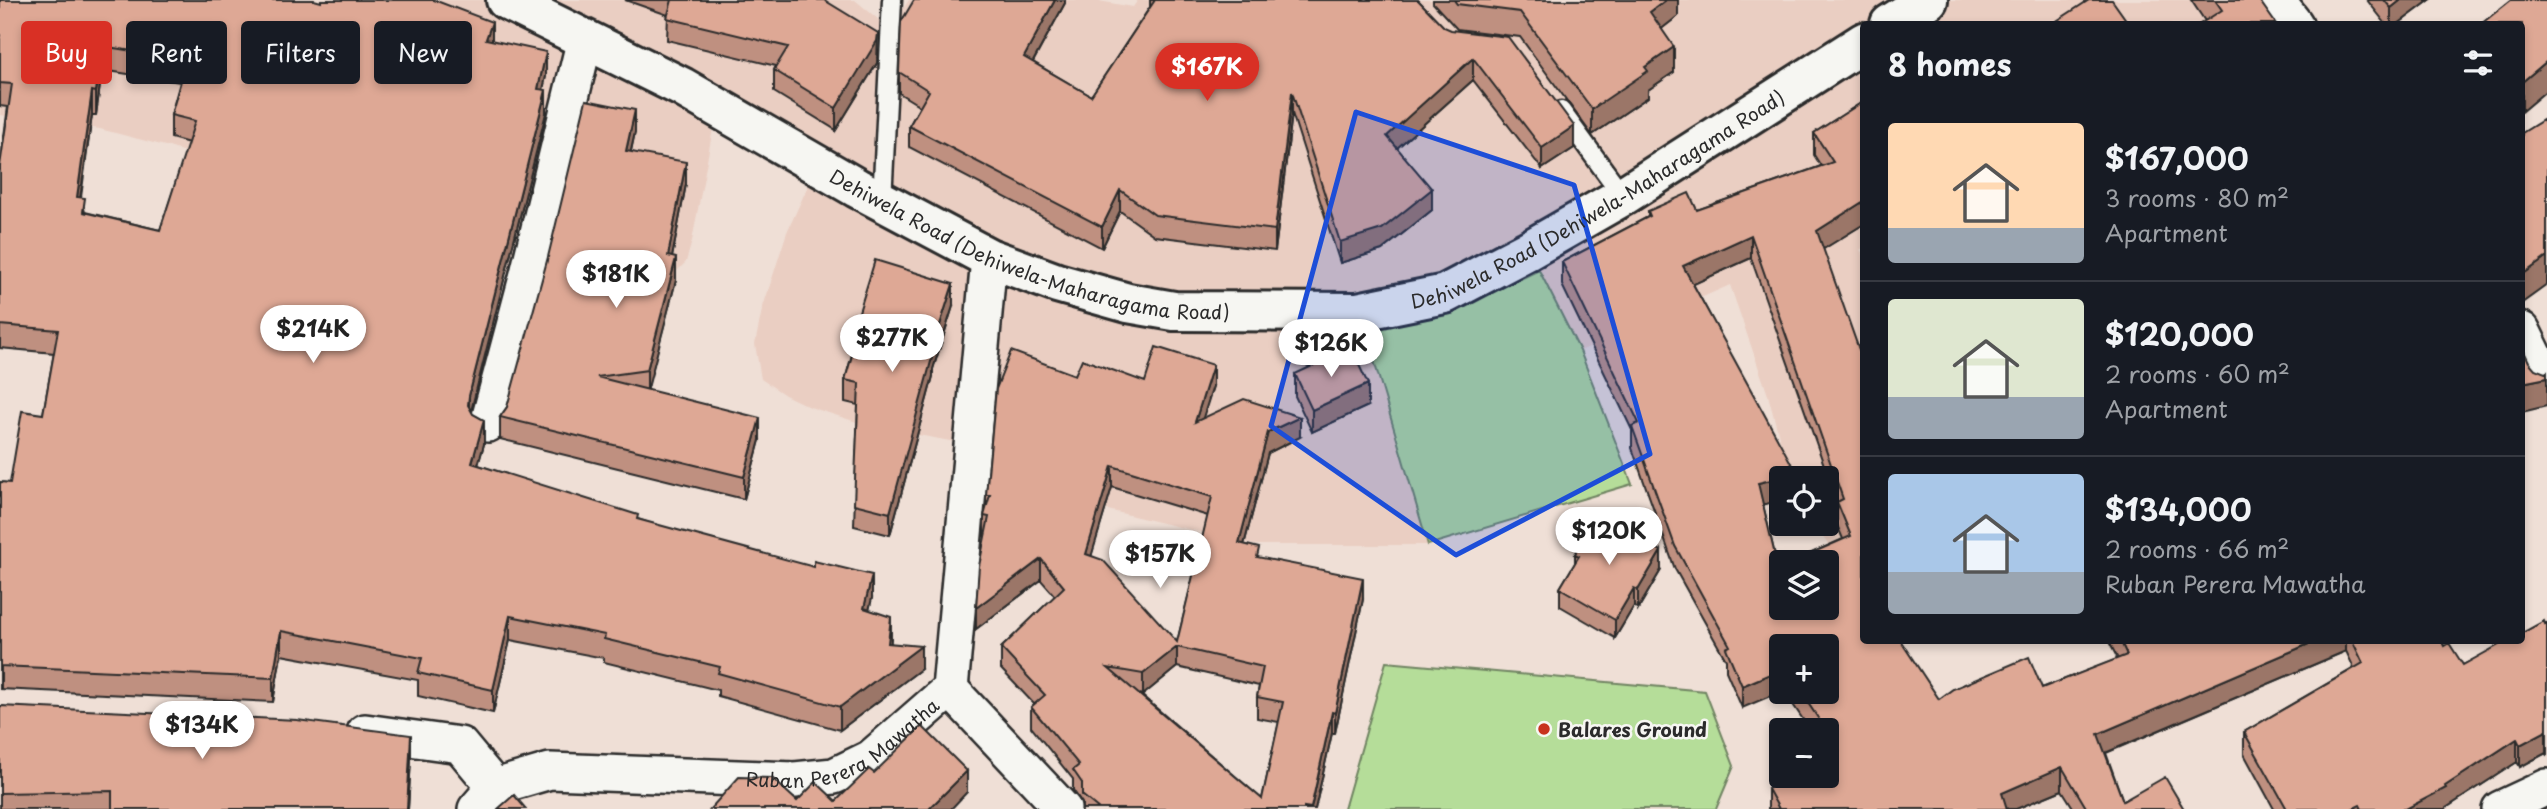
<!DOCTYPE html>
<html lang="en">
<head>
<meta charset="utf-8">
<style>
	body { margin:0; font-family:"Playpen Sans",sans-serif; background:#20242c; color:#f1f3f6; height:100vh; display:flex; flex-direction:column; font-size:26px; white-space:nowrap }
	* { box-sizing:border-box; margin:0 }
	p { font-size:23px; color:#9ea1a6 }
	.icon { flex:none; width:38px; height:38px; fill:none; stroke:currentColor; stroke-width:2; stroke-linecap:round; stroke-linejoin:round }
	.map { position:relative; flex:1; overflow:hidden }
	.sheet { position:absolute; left:1860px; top:21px; width:665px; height:623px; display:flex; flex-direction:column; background:#171b24; border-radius:7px; box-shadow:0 4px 10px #0003 }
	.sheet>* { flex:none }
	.guide { position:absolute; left:21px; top:21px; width:665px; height:63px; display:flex; gap:14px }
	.tools { position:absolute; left:1769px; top:466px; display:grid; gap:14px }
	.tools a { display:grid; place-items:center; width:70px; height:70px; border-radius:7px; background:#171b24; box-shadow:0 4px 10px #0003; font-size:35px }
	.price { position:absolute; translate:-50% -60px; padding:0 16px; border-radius:24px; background:#fff; color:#222; font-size:23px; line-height:46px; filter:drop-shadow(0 2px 4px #0008) }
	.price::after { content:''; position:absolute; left:50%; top:42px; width:21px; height:16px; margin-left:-10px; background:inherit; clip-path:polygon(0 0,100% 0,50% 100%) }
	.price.selected { background:#d93025; color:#fff }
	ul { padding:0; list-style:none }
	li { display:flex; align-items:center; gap:21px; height:175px; padding:0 28px }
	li+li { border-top:2px solid #363941 }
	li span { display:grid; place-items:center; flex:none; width:196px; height:140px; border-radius:7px; color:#555 }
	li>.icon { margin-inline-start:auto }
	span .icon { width:84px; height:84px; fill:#fffc; stroke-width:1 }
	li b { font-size:30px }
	h2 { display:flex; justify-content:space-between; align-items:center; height:84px; padding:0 28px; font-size:30px }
	.tag { padding:0 24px; border-radius:7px; background:#171b24; box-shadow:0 4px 10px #0003; font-size:24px; line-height:63px }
	.tag.selected { background:#d93025; color:#fff }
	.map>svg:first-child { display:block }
	.built { fill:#eacec2 }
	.green { fill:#b5dd99; stroke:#708462; stroke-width:2 }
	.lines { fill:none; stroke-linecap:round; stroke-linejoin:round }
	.lane-casing { stroke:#2b2b2b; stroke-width:23 }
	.street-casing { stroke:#2b2b2b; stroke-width:40 }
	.primary-casing { stroke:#2b2b2b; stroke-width:44 }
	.lane { stroke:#f6f6f2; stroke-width:18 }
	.street { stroke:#f6f6f2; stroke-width:35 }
	.primary { stroke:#f6f6f2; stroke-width:38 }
	.wall { fill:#bf9080; stroke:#2b2b2b; stroke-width:2; fill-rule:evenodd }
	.shaded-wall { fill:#9b7668; stroke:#2b2b2b; stroke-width:2 }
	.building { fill:#dea895; stroke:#2b2b2b; stroke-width:2; fill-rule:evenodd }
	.marked { fill:#1d4ed8; fill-opacity:0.2; stroke:#1d4ed8; stroke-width:5; stroke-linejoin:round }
	.poi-dot { fill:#c8321e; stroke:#f6f6f2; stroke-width:2.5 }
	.labels { text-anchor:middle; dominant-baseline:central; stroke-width:5; stroke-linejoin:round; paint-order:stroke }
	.street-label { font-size:19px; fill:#2b2b2b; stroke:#f6f6f2 }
	.poi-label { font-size:19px; font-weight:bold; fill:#2b2b2b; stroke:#f6f6f2; text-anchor:start }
</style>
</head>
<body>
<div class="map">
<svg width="2547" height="809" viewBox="0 0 2547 809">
	<rect width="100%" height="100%" fill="#efdfd6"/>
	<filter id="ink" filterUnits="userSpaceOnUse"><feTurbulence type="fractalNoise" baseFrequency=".0143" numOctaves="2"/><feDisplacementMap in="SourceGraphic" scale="14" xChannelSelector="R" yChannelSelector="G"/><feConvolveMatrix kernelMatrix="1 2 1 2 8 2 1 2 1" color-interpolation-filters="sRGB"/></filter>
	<g filter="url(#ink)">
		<path class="built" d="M0,0H855L890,29L909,0H1093L1133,7L1138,0H2276L2295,24H1864V247L1860,250L1864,255V570L1835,553L1812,523H1827V478H1790L1768,395L1730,285L1580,351L1527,251L1365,330L1428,545H1255L969,477L971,445L866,425L810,407L785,395L761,379L755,344L762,310L787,232L818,164L717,107L692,241L686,262L674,274H528L430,263L223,164L169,147L100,129L0,115Z"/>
		<path class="green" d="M1539,270L1580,351L1632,484L1428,545L1365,330L1462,307Z
			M1386,662L1705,691L1734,766L1716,809H1344Z"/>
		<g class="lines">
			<defs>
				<path id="lane" d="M1561,111L1623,196
					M882,201L892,0"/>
				<g id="street">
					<path d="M2276,0L2295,24"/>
					<path d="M2522,330L2547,381"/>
					<path d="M488,424L528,274L585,39"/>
					<path d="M950,689L1063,809"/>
					<path d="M365,732L460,745L495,787"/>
					<path id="s1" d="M476,809L495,787L550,771L795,780L834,776L871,758L950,689L989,258"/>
					<path d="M2500,809L2547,787"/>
				</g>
				<g id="primary">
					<path id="s2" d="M506,0L682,87L857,188L989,258L1057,283L1128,303L1174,311L1357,312L1445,294L1527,251L1623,196L1864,42"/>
					<path d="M1890,24L1928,0"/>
				</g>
			</defs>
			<use href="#lane" class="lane-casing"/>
			<use href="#street" class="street-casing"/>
			<use href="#primary" class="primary-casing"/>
			<use href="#lane" class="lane"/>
			<use href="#street" class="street"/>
			<use href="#primary" class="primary"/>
		</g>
		<path class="wall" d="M0,0L492,41L546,76L543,90L546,113L471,410L484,444L478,465L872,598L869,610L891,643L921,669L840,730L718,696V690L604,662V658L510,640L493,713L418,696V680L281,655L273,702L0,689V482L10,483L43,414L54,353L0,348V166L8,107L0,106ZM102,70L180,82L171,115V138L189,143L160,230L85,212L81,197L92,115H96Z
			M625,0H824L877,63L836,130L774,92V70L776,66L667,40L668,15Z
			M1065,0V3L1033,62L1091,96L1150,7V0H1418L1444,27L1574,148L1542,169L1473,80L1397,148L1432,210L1382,250L1340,263L1292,113L1275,251L1155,236L1120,211L1102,248L909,147V126L920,106L899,93V72Z
			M1433,0H1678V16L1661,29L1674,72L1648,90V97L1592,135L1520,37L1457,29L1433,3Z
			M2191,0H2259L2205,21Z
			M2367,0H2430L2398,24H2386Z
			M1864,101V224L1823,249L1864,640L1939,699L2042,688L2118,659L2108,640H2441L2444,646L2463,665L2547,623V756L2546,753L2520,767L2517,762L2446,808V809H2274L2244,754V732L2354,668L2346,651L2106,753L2123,801L2184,809H2074L2062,790L2016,809H1768V789L1828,756L1827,754V730H1810L1784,691H1827L1782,646L1742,708L1726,671V660L1675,569L1632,448V430L1562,285V262L1648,217V211L1697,210L1821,166L1814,155V133ZM1751,258L1837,502V525L1843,539L1778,568L1763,505L1797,478L1693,284Z
			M635,132L631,151L686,184L672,257L676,280L647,390L760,440L744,499L500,439V417L507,407Z
			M953,306L933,369V376L890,535L854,526L858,405L845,402V380L855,344V325Z
			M1295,374L1368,406L1312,432L1295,396Z
			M1075,375L1145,382L1213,386L1202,418L1300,437L1268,453L1244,545L1259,558L1363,599L1335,733H1332L1315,809H1082V803L1073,790V779L1031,727V707L1034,704L1001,669V648L1055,596L1041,580L976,629L985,536H984V516L986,509V495ZM1112,487L1208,516L1177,642L1091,556ZM1177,667L1259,686L1257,697V718L1279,722L1262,799L1140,694L1143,695Z
			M1575,554L1661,570L1638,609L1634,606L1615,638L1560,606V588L1575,563Z
			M0,706L411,759L408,809H0Z"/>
		<path class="shaded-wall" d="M1055,0H1065V3L1024,78V57Z
			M1666,0H1678V16L1650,38V12Z
			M2401,0H2430L2398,24H2391V8Z
			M492,22V45L486,39Z
			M878,33L877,63L836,130V108Z
			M102,46V70L96,115V92Z
			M1674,47V72L1648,90V97L1592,135V109L1645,67Z
			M546,52V76L538,112V89Z
			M1473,58V80L1387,157V136Z
			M2547,61V90L2522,111V82Z
			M546,90V113L469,419V396Z
			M92,91V115L77,220V197Z
			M1292,92V113L1275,251V230Z
			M635,110V132L626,173V151Z
			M1574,126V148L1542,169V148Z
			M686,162V184L668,278V256Z
			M1432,189V210L1382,250L1340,263V242Z
			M1120,190V211L1102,248V227Z
			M1864,201V224L1817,253V231Z
			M1751,235V258L1683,289V266Z
			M2547,257V285L2522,303V275Z
			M676,258V280L647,392V370Z
			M953,284V306L933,369V376L890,535V513L931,353Z
			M1213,365V386L1195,443V422Z
			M2547,378V406L2522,412V383Z
			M1368,384V406L1312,432V410Z
			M1300,417V437L1268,453L1239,564V543L1268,432Z
			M760,418V440L744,499V477Z
			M484,420V444L472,486V463Z
			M1112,466V487L1086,574V554Z
			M1797,474V478H1782V500L1758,506V483Z
			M1661,551V570L1638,609V590Z
			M1041,559V580L976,629V608Z
			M872,575V598L864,631V608Z
			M1363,578V599L1335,733V713Z
			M1634,588V606L1615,638V620Z
			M510,616V640L493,713V690Z
			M891,617V640L888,666V643Z
			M281,631V655L273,702V678Z
			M2318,640H2346V651L2098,756V734Z
			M921,646V669L840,730V707Z
			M1177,647V667L1143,695V674Z
			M0,666H1V689H0Z
			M1782,669V691L1742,708V686Z
			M1332,712V733L1315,809H1311Z
			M2546,731V753L2520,767V745Z
			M411,735V759L408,809H407Z
			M2517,739V762L2446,808V809H2406L2445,786Z
			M2062,767V790L2016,809H2002V793Z
			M967,771V792L951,809H929Z"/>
		<path class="building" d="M0,0H314L321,2V0H434L492,22L486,39L546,52L538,89L546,90L469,396L468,405L473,414L484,420L472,463L638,515L637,519L814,567V561L872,575L864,608L891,617L888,643L921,646L840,707L718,673L720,667L604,639L605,635L510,616L493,690L418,673L422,658L281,631L273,678L0,666V482L10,483L22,411L43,414L58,330L0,325V166L12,84L0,83ZM102,46L187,60L171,115L195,121L160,230L83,212L85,198L77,197L92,91L96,92Z
			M672,0H824L878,33L877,41L836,108L774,70L788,47L667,18Z
			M914,0H1055L1024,57L1091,96L1155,0H1418L1444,27L1451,30L1508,37L1574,126L1542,148L1473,58L1387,136L1432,189L1382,229L1340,242L1292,92L1275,230L1155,215L1120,190L1102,227L909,126L929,91L899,72L901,22Z
			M1454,0H1666L1650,12L1674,47L1645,67L1648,71L1592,109L1520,12L1457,4Z
			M2089,0H2112L2129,24H2052Z
			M2215,0H2259L2276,24H2200L2222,10Z
			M2384,0H2401L2391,8Z
			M2511,0H2547V61L2522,82V24H2481Z
			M586,100L635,110L626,151L686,162L668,256L676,258L647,370L597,377L760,418L744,477L500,417L507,407L548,257Z
			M1864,101V201L1817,231L1863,361H1864V640H1900L1939,699L1953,689L2029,657L2042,688L2127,655L2120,640H2318L2098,734L2123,801L2165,777L2184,809H2087L2062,767L2002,793L2007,809H1779L1768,789L1793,775H1827V757L1839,750L1827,732V730H1826L1800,691H1827V646H1782V669L1742,686L1726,648L1730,646L1675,546L1632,426L1639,423L1562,262L1650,216L1648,211L1689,193L1697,210L1833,162L1814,133ZM1751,235L1843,499L1837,502L1851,536L1791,562H1827V607H1782V566L1778,568L1758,483L1797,474L1683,266Z
			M2543,120L2547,127V257L2522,275V133Z
			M875,260L953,284L931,353L933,354L890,513L854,504L859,383L845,380L860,327L855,325Z
			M1156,347L1213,365L1195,422L1244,399L1300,417L1268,432L1239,543L1259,548L1257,557L1363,578L1335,713L1332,712L1311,808L1304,807V809H1099L1082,795V783L1073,770L1079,765L1031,707L1045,695L1001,648L1064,587L1041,559L976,608L979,566L989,517L984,516L990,495H986L996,389L1011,351L1075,375L1082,359L1145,382ZM1112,466L1212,497L1177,642L1103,560L1086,554ZM1177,647L1263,667L1257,697L1283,702L1262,799L1108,668L1143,674Z
			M2522,347L2529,362L2535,369L2545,373L2547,372V378L2522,383Z
			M1351,348L1368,384L1312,410L1295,374Z
			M1599,514L1661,551L1638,590L1634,588L1615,620L1560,588L1579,556L1575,554Z
			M2544,621L2545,624L2547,623V733L2546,731L2520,745L2517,739L2445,786L2446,788L2406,809H2362L2360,805L2352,809H2287L2244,732L2363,663L2352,640H2441L2444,646L2449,643L2463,665L2508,640H2522V633Z
			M0,706L297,720L411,735L407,809H112V791L0,793Z
			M922,726L967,771L929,809H710L739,777L772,778L797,801L816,782L836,801L869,769L874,773Z
			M514,795L526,809H498Z"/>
	</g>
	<path class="marked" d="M1356,112L1574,185L1650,454L1456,555L1271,426Z"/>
	<circle class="poi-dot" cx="1544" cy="729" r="7"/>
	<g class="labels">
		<g class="street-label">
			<text stroke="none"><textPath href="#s2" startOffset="1192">Dehiwela Road (Dehiwela-Maharagama Road)</textPath></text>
			<text stroke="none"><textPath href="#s2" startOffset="583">Dehiwela Road (Dehiwela-Maharagama Road)</textPath></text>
			<text stroke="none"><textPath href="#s1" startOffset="390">Ruban Perera Mawatha</textPath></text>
		</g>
		<g class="poi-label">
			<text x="1558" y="729">Balares Ground</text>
		</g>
	</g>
</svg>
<div class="tools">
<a><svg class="icon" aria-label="locate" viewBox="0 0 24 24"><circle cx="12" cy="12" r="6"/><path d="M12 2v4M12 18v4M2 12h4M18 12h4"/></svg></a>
<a><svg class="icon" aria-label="layers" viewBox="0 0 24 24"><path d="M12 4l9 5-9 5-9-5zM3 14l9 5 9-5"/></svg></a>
<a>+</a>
<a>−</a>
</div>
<b class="price selected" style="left:1207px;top:103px">$167K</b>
<b class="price" style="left:616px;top:310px">$181K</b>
<b class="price" style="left:313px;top:365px">$214K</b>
<b class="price" style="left:892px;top:374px">$277K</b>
<b class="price" style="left:1331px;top:379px">$126K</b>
<b class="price" style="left:1609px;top:567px">$120K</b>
<b class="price" style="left:1160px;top:590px">$157K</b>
<b class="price" style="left:202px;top:761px">$134K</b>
<div class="guide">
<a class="tag selected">Buy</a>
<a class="tag">Rent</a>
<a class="tag">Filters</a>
<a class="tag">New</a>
</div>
<section class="sheet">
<h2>8 homes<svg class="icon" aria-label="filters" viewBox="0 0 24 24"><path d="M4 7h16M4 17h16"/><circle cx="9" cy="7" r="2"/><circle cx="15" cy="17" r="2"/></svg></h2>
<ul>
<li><span style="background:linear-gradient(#ffd9b3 75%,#9aa5b1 0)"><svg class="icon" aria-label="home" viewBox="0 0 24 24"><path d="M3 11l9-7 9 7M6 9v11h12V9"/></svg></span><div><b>$167,000</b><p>3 rooms · 80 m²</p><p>Apartment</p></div></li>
<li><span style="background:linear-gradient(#dfe7d0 70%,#9aa5b1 0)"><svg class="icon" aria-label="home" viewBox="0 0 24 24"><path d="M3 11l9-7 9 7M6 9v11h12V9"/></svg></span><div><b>$120,000</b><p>2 rooms · 60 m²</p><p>Apartment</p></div></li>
<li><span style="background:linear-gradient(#a9c7e8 70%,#9aa5b1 0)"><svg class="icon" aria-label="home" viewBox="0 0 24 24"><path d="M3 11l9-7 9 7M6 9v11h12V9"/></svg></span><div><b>$134,000</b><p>2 rooms · 66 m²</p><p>Ruban Perera Mawatha</p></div></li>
</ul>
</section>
</div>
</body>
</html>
